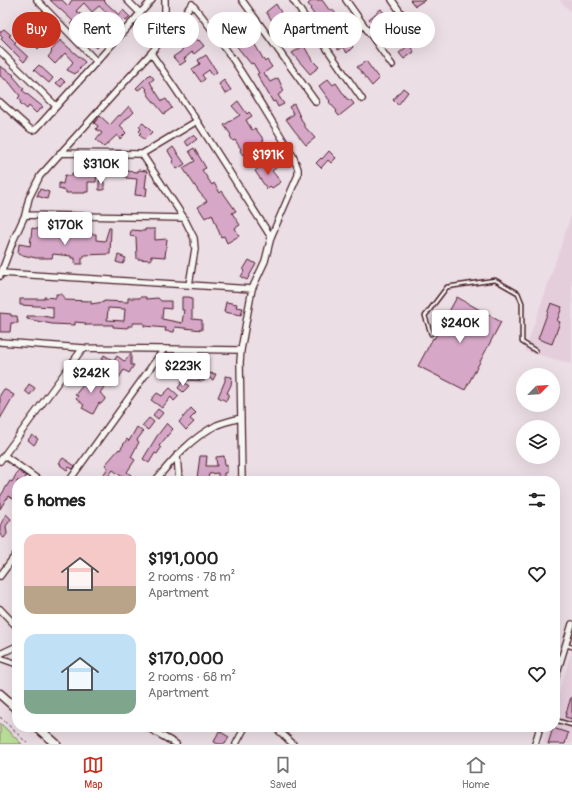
<!DOCTYPE html>
<html lang="en">
<head>
<meta charset="utf-8">
<style>
	body { margin:0; font-family:Pangolin,sans-serif; background:#f6f6f6; color:#222; height:100vh; display:flex; flex-direction:column; font-size:15px; white-space:nowrap }
	* { box-sizing:border-box; margin:0 }
	p { font-size:13px; color:#767676 }
	.icon { flex:none; width:22px; height:22px; fill:none; stroke:currentColor; stroke-width:2; stroke-linecap:round; stroke-linejoin:round }
	.map { position:relative; flex:1; overflow:hidden }
	.details { position:absolute; left:12px; top:476px; width:548px; height:256px; display:flex; flex-direction:column; background:#fff; border-radius:16px; box-shadow:0 4px 16px #0002 }
	.details>* { flex:none }
	.top-card { position:absolute; left:12px; top:12px; width:548px; height:36px; display:flex; gap:8px }
	.needle { width:26px; rotate:66deg }
	.fabs { position:absolute; left:516px; top:368px; display:grid; gap:8px }
	.fabs a { display:grid; place-items:center; width:44px; height:44px; border-radius:50%; background:#fff; box-shadow:0 4px 16px #0002; font-size:20px }
	.price { position:absolute; translate:-50% -34px; padding:0 9px; border-radius:4px; background:#fff; color:#222; font-size:13px; line-height:26px; filter:drop-shadow(0 1px 2px #0008) }
	.price::after { content:''; position:absolute; left:50%; top:24px; width:12px; height:9px; margin-left:-6px; background:inherit; clip-path:polygon(0 0,100% 0,50% 100%) }
	.price.on { background:#c8321e; color:#fff }
	ul { padding:0; list-style:none }
	li { display:flex; align-items:center; gap:12px; height:100px; padding:0 12px }
	li span { display:grid; place-items:center; flex:none; width:112px; height:80px; border-radius:12px; color:#555 }
	li>.icon { margin-inline-start:auto }
	span .icon { width:48px; height:48px; fill:#fffc; stroke-width:1 }
	li b { font-size:17px }
	h2 { display:flex; justify-content:space-between; align-items:center; height:48px; padding:0 12px; font-size:17px }
	.pill { padding:0 14px; border-radius:18px; background:#fff; box-shadow:0 4px 16px #0002; font-size:14px; line-height:36px }
	.pill.on { background:#c8321e; color:#fff }
	.dock { display:flex; justify-content:space-around; align-items:center; height:56px; border-top:1px solid #e0e0e0; background:#fff; font-size:11px; color:#767676 }
	.dock a { display:grid; justify-items:center; gap:2px }
	.dock .on { color:#c8321e }
	.map>svg:first-child { display:block }
	.built { fill:#e5cedc }
	.green { fill:#b9dc97; stroke:#827e61 }
	.building { fill:#d6a7c7; stroke:#4a1f2b; fill-rule:evenodd }
	.lines { fill:none; stroke-linecap:round; stroke-linejoin:round }
	.lane-casing { stroke:#4a1f2b; stroke-width:5.5 }
	.street-casing { stroke:#4a1f2b; stroke-width:8 }
	.secondary-casing { stroke:#4a1f2b; stroke-width:11 }
	.path { stroke:#4a1f2b; stroke-width:1; stroke-dasharray:3 3; stroke-linecap:butt }
	.lane { stroke:#f6f6f2; stroke-width:2.5 }
	.street { stroke:#f6f6f2; stroke-width:5.5 }
	.secondary { stroke:#f6f6f2; stroke-width:8 }
</style>
</head>
<body>
<div class="map">
<svg width="572" height="744" viewBox="0 0 572 744">
	<rect width="100%" height="100%" fill="#ecdee5"/>
	<filter id="ink" filterUnits="userSpaceOnUse"><feTurbulence type="fractalNoise" baseFrequency=".025" numOctaves="2"/><feDisplacementMap in="SourceGraphic" scale="8" xChannelSelector="R" yChannelSelector="G"/><feConvolveMatrix kernelMatrix="1 2 1 2 8 2 1 2 1" color-interpolation-filters="sRGB"/></filter>
	<g filter="url(#ink)">
		<path class="built" d="M559,0H572V13Z
			M572,213V364L525,351Z
			M572,651V744H543L548,727H555V705Z"/>
		<path class="green" d="M0,723L22,744H0Z"/>
		<path class="building" d="M50,0H62L68,6L72,0H105L104,1L119,15L123,10L130,17L126,21L124,19L119,24L99,6L92,12L84,3L76,11L83,16L79,22L102,43L97,48L70,24L73,21Z
			M313,0H322L330,11L332,9L336,14L334,16L345,31L344,32L353,47L347,53L342,47L338,50L335,45L338,43L326,22L324,23L317,16L316,17L310,9L311,8L308,4Z
			M410,0H425L415,6Z
			M276,4L283,16L285,14L294,26L282,35L266,12Z
			M381,9L387,17L385,19L398,29V28L403,33L392,43L369,19Z
			M32,20L51,35L38,49L27,37L32,31L26,27Z
			M230,22L233,25L238,22L254,43L265,62L267,60L272,67L264,73L270,82L278,78L284,91L278,95L284,104L278,107L275,101L273,102L257,74L259,73L253,63L251,64L234,43L237,40L230,31L228,33L224,28Z
			M4,29L11,35L9,36L16,43L14,44L28,57L24,62L1,39L3,37L0,34V32Z
			M188,31L190,34L192,32L198,41L199,40L204,46L194,54L192,52L184,59L186,61L180,65L173,57L183,50L176,41Z
			M60,40L85,62L75,74L67,70L73,62L65,53L55,64L48,57L52,52L51,51Z
			M409,45L414,52L404,59L399,53Z
			M304,46L312,60L319,67L310,74L292,53Z
			M206,55L217,72L212,75L209,70L202,75L205,79L201,82L192,69L200,64L198,60Z
			M366,61L379,79L372,86L357,67Z
			M39,65L53,78L49,83L34,70Z
			M0,66L14,75L13,76L24,89L22,90L43,107L37,112L36,113L29,106L27,109L20,103L21,101L18,98L20,96L9,82L0,76Z
			M150,74L154,79L150,82L156,92L162,101L166,99L172,108L164,114L149,96L146,90L147,89L144,86L138,90L136,88Z
			M61,78L65,82L61,87L56,83Z
			M328,79L333,85L336,83L347,99L351,100L354,104L339,116L336,112L337,111L329,102L330,101L319,86Z
			M224,80L231,90L225,94L219,84Z
			M403,88L408,92L398,105L393,100Z
			M238,101L247,114L249,112L252,116L246,120L252,130L255,128L264,140L243,155L240,151L241,149L235,140L233,141L230,136L231,135L224,125L240,115L232,106Z
			M294,104L305,127L315,138L306,145L294,130L286,119L294,114L289,107Z
			M129,106L134,112L129,117H128L120,126L126,133L120,139L117,135L104,147L96,140L102,133L96,129L98,126L94,123L100,116L110,125L119,115L120,116Z
			M143,123L152,132L144,140L139,134L141,133L139,131L141,129L139,126Z
			M193,135L197,139L188,146L185,141Z
			M173,147L185,164L177,169L172,162L174,161L168,151Z
			M194,148L206,168L202,170L212,185L214,183L220,193L222,191L236,211L232,213L240,225L235,228L239,236L227,243L224,236L221,237L212,214L205,218L198,207L207,201L199,192L183,168L195,161L189,151Z
			M329,151L336,158L331,163L328,160L321,168L316,163L321,158L322,159Z
			M272,163L277,167L272,171L281,182L272,188L270,186L267,189L255,171L262,165L265,170Z
			M113,165L120,166V173H112Z
			M138,170L147,171L145,188H147L146,196L135,195L137,179L126,178V171L138,172Z
			M84,172L97,173L96,182H88V192H85V193H66V191L59,189V183L63,184L65,175L72,176V173L84,176Z
			M99,180L104,182V190H99Z
			M40,189L49,192L47,199L37,196Z
			M32,228L43,230L42,234L60,236V234H96V240L105,241L109,228H111L110,254L84,255V258H82V264H75V258H71V256L53,254L52,258H36L18,254L19,244L30,246Z
			M145,229H155V240L167,239L165,257L151,256V260L137,259L136,237L130,236L131,230L145,231Z
			M118,255L126,258L123,264L116,262Z
			M249,260L256,264L247,280L241,277L244,271L243,270Z
			M56,294H62V296H64V300L91,301V304L104,302V301L128,302V298H140V297H146V299L158,298L161,301H171V309L163,308L162,319L182,323L184,310H182V297H189L192,298V319L202,320V330L175,327L174,332L165,331L166,328L144,326V323H133V326H128V328L113,327V325H85L86,323L75,322V325L52,324L27,319V316H43L53,318V307L20,305V299H44V297L56,298ZM108,308L125,309L124,321L107,320Z
			M457,297L501,322L465,390L418,366L433,338L434,339Z
			M226,302L237,304L236,307L243,308L241,315L224,312Z
			M551,303L562,307L557,321L560,322L552,344L538,339Z
			M0,313L11,314V316H17L18,323H11L10,332H0Z
			M131,353V365H134L129,373L124,370L118,379L116,377L114,380L107,375L111,367L101,361L104,355L114,361L117,356L124,361L126,360Z
			M184,367L192,375V373L202,374L200,372L216,374L213,380L204,375V381L184,380L186,378L179,372Z
			M92,374L106,384L100,393L106,398L101,404L99,403L93,414L82,408L84,405L76,399L78,396L75,395Z
			M225,376L232,377L231,385L227,393L229,394L226,401L218,397L225,381Z
			M183,381L189,386L183,392L178,388Z
			M29,384L35,388L30,395L25,391Z
			M170,388L179,396L174,401L171,397L162,408L151,400L157,393L162,396Z
			M4,389L14,395L0,419V395Z
			M191,408L196,413L190,419L194,422L186,430L179,422Z
			M158,409L163,413L158,419L153,415Z
			M149,418L154,422L148,430L142,426Z
			M167,423L173,429L159,446L161,448L157,454L155,453L149,463L143,459L157,436Z
			M137,427L143,432L137,440L139,442L131,457L135,460L127,472L131,475L128,481L113,470L105,481L101,478L108,468L105,465L119,449L120,450L127,439L129,441Z
			M32,435L38,439L34,445L28,440Z
			M200,456H207L206,466H217L216,457L224,456L225,466L227,465V473H224V481H218V473L209,474L208,479L197,478Z
			M63,458L75,466L73,469L69,467L67,470L60,465L61,464L59,463Z
			M18,471L26,476L24,481H17V494L13,499L8,496L0,509V497L10,481L12,482Z
			M6,514L11,519L6,526L7,534L4,538L0,535V526Z
			M571,697L572,698V719L565,717Z
			M553,728L568,733L565,744H548Z
			M219,731L229,737L225,744H218L214,742Z"/>
		<g class="lines">
			<defs>
				<path id="lane" d="M431,334L425,316L447,287L495,280L518,293L522,303V342L536,351
					M566,645L572,647
					M555,720L572,725"/>
				<path id="street" d="M37,0L96,61
					M127,0L140,13
					M242,0L316,102
					M293,0L362,99
					M346,0L392,65
					M392,0L419,39
					M161,40L165,16V0
					M0,51L56,106
					M151,53L197,121L271,237
					M0,102L29,128L32,130L36,129L152,0
					M60,153L142,154L197,121
					M142,154L184,218L194,238L195,249L189,285
					M25,215L184,218
					M1,273L252,289
					M0,276L13,241L25,215L29,198L40,176L151,53L192,4C231,51 261,104 293,156L298,169V175L271,237L265,261L252,289L241,350L240,362L242,481
					M0,342L83,348L241,350
					M177,455L179,481
					M5,456L40,481
					M0,461L83,348
					M69,481L164,349
					M155,481C173,459 191,438 217,425C224,422 233,420 241,418
					M0,576L17,553
					M0,609L17,627
					M0,654L17,646
					M0,658L17,664
					M555,679L572,624
					M147,727L176,744
					M275,727L293,744
					M236,744L245,727
					M535,744L540,727"/>
				<path id="secondary" d="M0,694L17,709
					M37,727L56,744"/>
			</defs>
			<use href="#lane" class="lane-casing"/>
			<use href="#street" class="street-casing"/>
			<use href="#secondary" class="secondary-casing"/>
			<path class="path" d="M0,717L28,744"/>
			<use href="#lane" class="lane"/>
			<use href="#street" class="street"/>
			<use href="#secondary" class="secondary"/>
		</g>
	</g>
</svg>
<div class="fabs">
<a><svg class="needle" viewBox="-14 -14 28 28"><path d="M0-13l5 13h-10z" fill="#e53935"/><path d="M0 13l5-13h-10z" fill="#767676"/></svg></a>
<a><svg class="icon" aria-label="layers" viewBox="0 0 24 24"><path d="M12 4l9 5-9 5-9-5zM3 14l9 5 9-5"/></svg></a>
</div>
<b class="price on" style="left:268px;top:176px">$191K</b>
<b class="price" style="left:101px;top:185px">$310K</b>
<b class="price" style="left:65px;top:246px">$170K</b>
<b class="price" style="left:460px;top:344px">$240K</b>
<b class="price" style="left:183px;top:387px">$223K</b>
<b class="price" style="left:91px;top:394px">$242K</b>
<div class="top-card">
<a class="pill on">Buy</a>
<a class="pill">Rent</a>
<a class="pill">Filters</a>
<a class="pill">New</a>
<a class="pill">Apartment</a>
<a class="pill">House</a>
</div>
<section class="details">
<h2>6 homes<svg class="icon" aria-label="filters" viewBox="0 0 24 24"><path d="M4 7h16M4 17h16"/><circle cx="9" cy="7" r="2"/><circle cx="15" cy="17" r="2"/></svg></h2>
<ul>
<li><span style="background:linear-gradient(#f6c9c9 65%,#b9a48a 0)"><svg class="icon" aria-label="home" viewBox="0 0 24 24"><path d="M3 11l9-7 9 7M6 9v11h12V9"/></svg></span><div><b>$191,000</b><p>2 rooms · 78 m²</p><p>Apartment</p></div><svg class="icon" aria-label="heart" viewBox="0 0 24 24"><path d="M12 20l-8-8c-3-5 5-10 8-4 3-6 11-1 8 4z"/></svg></li>
<li><span style="background:linear-gradient(#bfe0f5 70%,#7fa58c 0)"><svg class="icon" aria-label="home" viewBox="0 0 24 24"><path d="M3 11l9-7 9 7M6 9v11h12V9"/></svg></span><div><b>$170,000</b><p>2 rooms · 68 m²</p><p>Apartment</p></div><svg class="icon" aria-label="heart" viewBox="0 0 24 24"><path d="M12 20l-8-8c-3-5 5-10 8-4 3-6 11-1 8 4z"/></svg></li>
</ul>
</section>
</div>
<nav class="dock">
<a class="on"><svg class="icon" aria-label="map" viewBox="0 0 24 24"><path d="M3 6l6-2 6 2 6-2v14l-6 2-6-2-6 2zM9 4v14M15 6v14"/></svg>Map</a>
<a><svg class="icon" aria-label="saved" viewBox="0 0 24 24"><path d="M7 4h10v16l-5-4-5 4z"/></svg>Saved</a>
<a><svg class="icon" aria-label="home" viewBox="0 0 24 24"><path d="M3 11l9-7 9 7M6 9v11h12V9"/></svg>Home</a>
</nav>
</body>
</html>
